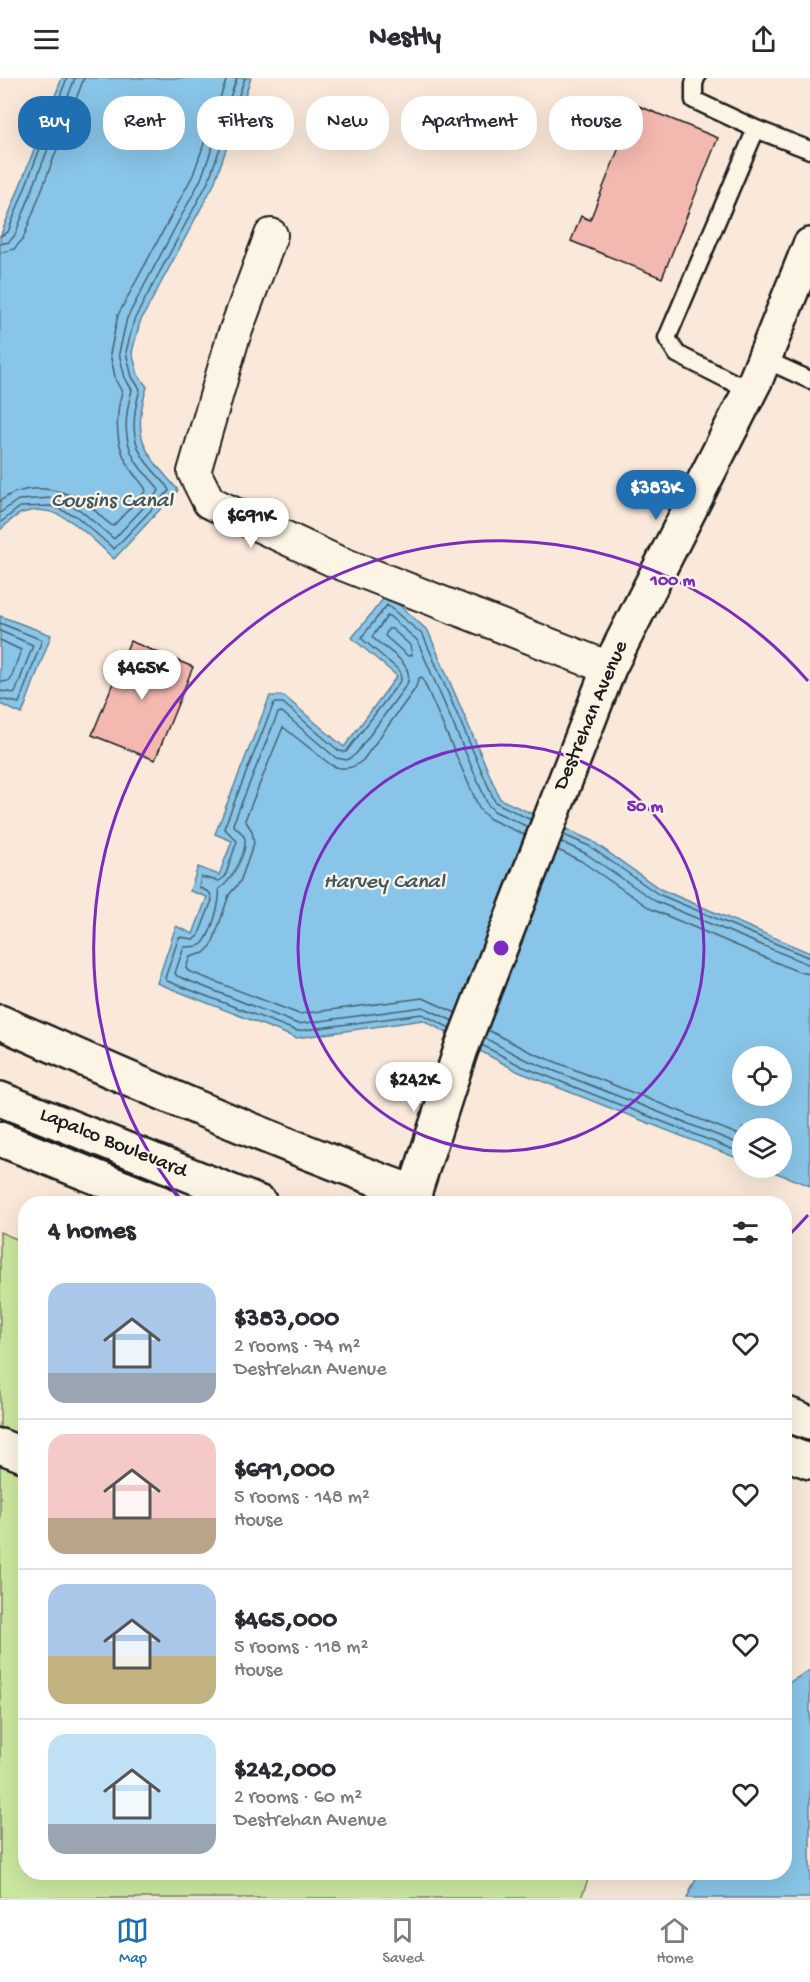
<!DOCTYPE html>
<html lang="en">
<head>
<meta charset="utf-8">
<style>
	body { margin:0; font-family:"Gochi Hand",sans-serif; background:#f2f2f3; color:#2b2b33; height:100vh; display:flex; flex-direction:column; font-size:22px; white-space:nowrap }
	* { box-sizing:border-box; margin:0 }
	p { font-size:20px; color:#7c7c81 }
	.icon { flex:none; width:33px; height:33px; fill:none; stroke:currentColor; stroke-width:2; stroke-linecap:round; stroke-linejoin:round }
	.map { position:relative; flex:1; overflow:hidden }
	.sheet { position:absolute; left:18px; top:1118px; width:774px; height:684px; display:flex; flex-direction:column; background:#fff; border-radius:24px; box-shadow:0 6px 24px #0002 }
	.sheet>* { flex:none }
	.top-card { position:absolute; left:18px; top:18px; width:774px; height:54px; display:flex; gap:12px }
	.fabs { position:absolute; left:732px; top:968px; display:grid; gap:12px }
	.fabs a { display:grid; place-items:center; width:60px; height:60px; border-radius:50%; background:#fff; box-shadow:0 6px 24px #0002; font-size:30px }
	.price { position:absolute; translate:-50% -51px; padding:0 14px; border-radius:21px; background:#fff; color:#222; font-size:20px; line-height:39px; filter:drop-shadow(0 2px 3px #0008) }
	.price::after { content:''; position:absolute; left:50%; top:36px; width:18px; height:14px; margin-left:-9px; background:inherit; clip-path:polygon(0 0,100% 0,50% 100%) }
	.price.current { background:#1f6fb2; color:#fff }
	ul { padding:0; list-style:none }
	li { display:flex; align-items:center; gap:18px; height:150px; padding:0 30px }
	li+li { border-top:2px solid #e1e1e2 }
	li span { display:grid; place-items:center; flex:none; width:168px; height:120px; border-radius:18px; color:#555 }
	li>.icon { margin-inline-start:auto }
	span .icon { width:72px; height:72px; fill:#fffc; stroke-width:1 }
	li b { font-size:26px }
	h2 { display:flex; justify-content:space-between; align-items:center; height:72px; padding:0 30px; font-size:26px }
	.chip { padding:0 21px; border-radius:24px; background:#fff; box-shadow:0 6px 24px #0002; font-size:21px; line-height:54px }
	.chip.current { background:#1f6fb2; color:#fff }
	header { display:flex; justify-content:space-between; align-items:center; height:78px; padding:0 30px; background:#fff; font-size:27px; font-weight:700 }
	.menu { display:flex; justify-content:space-around; align-items:center; height:84px; border-top:2px solid #e1e1e2; background:#fff; font-size:16px; color:#7c7c81 }
	.menu a { display:grid; justify-items:center; gap:3px }
	.menu .current { color:#1f6fb2 }
	.map>svg:first-child { display:block }
	.green { fill:#cbe89f; stroke:#74825e; stroke-width:1.5 }
	.water { fill:#89c5e8; stroke:#5d8196; stroke-width:1.5; fill-rule:evenodd }
	.lines { fill:none; stroke-linecap:round; stroke-linejoin:round }
	.shore { stroke:#48606e; stroke-width:1.5 }
	.building { fill:#f3b8af; stroke:#1c1c1c; stroke-width:1.5 }
	.lane-casing { stroke:#1c1c1c; stroke-width:21 }
	.street-casing { stroke:#1c1c1c; stroke-width:36 }
	.secondary-casing { stroke:#1c1c1c; stroke-width:38 }
	.primary-casing { stroke:#1c1c1c; stroke-width:38 }
	.lane { stroke:#fcf5e5; stroke-width:16 }
	.street { stroke:#fcf5e5; stroke-width:32 }
	.secondary { stroke:#fcf5e5; stroke-width:33 }
	.primary { stroke:#fcf5e5; stroke-width:33 }
	.ring { fill:none; stroke:#7b2cbf; stroke-width:3 }
	.labels { text-anchor:middle; dominant-baseline:central; stroke-width:4.5; stroke-linejoin:round; paint-order:stroke }
	.street-label { font-size:21px; fill:#1c1c1c; stroke:#fcf5e5 }
	.water-label { font-size:22px; font-style:italic; fill:#425763; stroke:#fcf5e5 }
	.centre { fill:#7b2cbf; stroke:#fcf5e5; stroke-width:3 }
	.ring-label { font-size:18px; text-anchor:middle; font-weight:bold; fill:#7b2cbf; stroke:#fcf5e5; stroke-width:4.5; stroke-linejoin:round; paint-order:stroke }
</style>
</head>
<body>
<header><svg class="icon" aria-label="menu" viewBox="0 0 24 24"><path d="M4 6h16M4 12h16M4 18h16"/></svg>Nestly<svg class="icon" aria-label="share" viewBox="0 0 24 24"><path d="M12 15V3M7 8l5-5 5 5M5 13v7h14v-7"/></svg></header>
<div class="map">
<svg width="810" height="1820" viewBox="0 0 810 1820">
	<rect width="100%" height="100%" fill="#fae9da"/>
	<filter id="ink" filterUnits="userSpaceOnUse"><feTurbulence type="fractalNoise" baseFrequency=".0167" numOctaves="2"/><feDisplacementMap in="SourceGraphic" scale="12" xChannelSelector="R" yChannelSelector="G"/><feConvolveMatrix kernelMatrix="1 2 1 2 8 2 1 2 1" color-interpolation-filters="sRGB"/></filter>
	<g filter="url(#ink)">
		<path class="green" d="M0,1154L26,1165V1794H591L581,1820H0Z"/>
		<path class="water" d="M62,0H251L214,106L140,244L132,274L138,297L147,309C131,360 145,375 178,412L114,481C90,459 60,422 22,435C15,437 6,447 0,452V159Z
			M387,516L428,553L500,721L592,763L660,811L810,875V1108L761,1089H782V1050H742V1082L519,994L423,942L296,960L157,905L176,848L193,856L207,819L190,813L198,789L219,797L232,763L215,756L270,618H284L344,669L397,598L352,560ZM742,978H782V1017H742Z
			M0,538L51,557L22,636L0,626Z
			M810,1592V1820H687L699,1794H784L785,1607Z"/>
		<g class="lines">
			<path class="shore" d="M0,158L8,154L67,0
				M0,166L9,164L15,157L75,0
				M0,175L14,171L23,161L84,0
				M0,423C24,404 59,409 84,424C95,430 102,442 113,448L146,413C144,406 137,401 133,395C115,370 114,343 122,314L116,303L110,276L118,237L193,97L227,0
				M0,435L18,422L53,420L80,432L114,461L159,413C156,405 147,398 141,391C122,367 124,340 132,312L125,300L119,275L127,240L201,101L237,0
				M0,445L20,429L51,428L76,438L114,471L169,413C167,405 157,398 152,391C129,367 132,340 140,311L132,299L126,274L134,242L208,104L245,0
				M0,545L42,562L19,625L0,621
				M388,551H392L410,567L412,577L408,578L385,558Z
				M0,553L33,567L15,615L0,613
				M0,562L21,572L10,603L0,604
				M564,757L589,768L658,816L810,880
				M561,764L585,775L655,823L810,887
				M558,772L581,783L651,831L799,894L810,896
				M456,935L423,920L299,936L188,893L186,890L190,879L204,875L212,867L229,817L240,804L254,765L252,753L245,742L283,649L331,687C343,693 353,691 363,682L415,611L419,600L422,599L480,732L490,741L525,757
				M453,943L423,929L298,946L177,898L175,895L184,869C190,868 197,870 202,866C211,858 221,823 219,811C230,805 247,775 245,761C243,754 236,751 233,746L278,635L282,634L336,680L347,682L356,676L407,606C416,585 384,571 372,559L388,537L417,562L488,727L494,733L528,749
				M450,950L422,936L297,953L167,903L165,900L179,859L193,861L198,859L212,822L210,815L199,809L201,799L219,803L225,799L237,763L224,750L274,625H283L339,673L346,674L401,602L400,593L361,560L387,527L423,557L495,724L531,742
				M488,952L528,973L742,1058
				M485,960L524,981L742,1067
				M482,967L521,988L742,1075"/>
		</g>
		<path class="building" d="M629,24L718,60L662,200L571,163L581,138L590,142L628,47L621,44Z
			M130,563L193,589L155,682L92,657Z"/>
		<g class="lines">
			<defs>
				<path id="lane" d="M696,0L694,6V22L756,51
					M764,281L810,302
					M750,313L677,276L667,260L756,51L810,72"/>
				<path id="street" d="M271,157L233,260L194,394L209,424L335,483L609,590"/>
				<path id="secondary" d="M411,1125L461,971L609,590L756,301L810,167
					M0,1368L26,1378"/>
				<path id="primary" d="M0,944C137,1005 274,1064 415,1115
					M0,1021L260,1125
					M0,1061L161,1125
					M784,1335L810,1345
					M784,1374L810,1384"/>
			</defs>
			<use href="#lane" class="lane-casing"/>
			<use href="#street" class="street-casing"/>
			<use href="#secondary" class="secondary-casing"/>
			<use href="#primary" class="primary-casing"/>
			<use href="#lane" class="lane"/>
			<use href="#street" class="street"/>
			<use href="#secondary" class="secondary"/>
			<use href="#primary" class="primary"/>
		</g>
	</g>
	<g class="ring">
		<circle cx="501" cy="870" r="203"/>
		<path d="M808 1137A407 407 0 0 1 786 1160M182 1123A407 407 0 0 1 808 603"/>
	</g>
	<g class="labels">
		<g class="street-label">
			<text transform="translate(592 638) rotate(-67)">Destrehan Avenue</text>
			<text transform="translate(113 1066) rotate(22)">Lapalco Boulevard</text>
		</g>
		<g class="water-label">
			<text x="112" y="424">Cousins Canal</text>
			<text x="384" y="805">Harvey Canal</text>
		</g>
	</g>
	<circle cx="501" cy="870" r="9" class="centre"/>
	<g class="ring-label">
		<text x="673" y="507">100 m</text>
		<text x="645" y="733">50 m</text>
	</g>
</svg>
<div class="fabs">
<a><svg class="icon" aria-label="locate" viewBox="0 0 24 24"><circle cx="12" cy="12" r="6"/><path d="M12 2v4M12 18v4M2 12h4M18 12h4"/></svg></a>
<a><svg class="icon" aria-label="layers" viewBox="0 0 24 24"><path d="M12 4l9 5-9 5-9-5zM3 14l9 5 9-5"/></svg></a>
</div>
<b class="price current" style="left:656px;top:443px">$383K</b>
<b class="price" style="left:251px;top:471px">$691K</b>
<b class="price" style="left:142px;top:623px">$465K</b>
<b class="price" style="left:414px;top:1035px">$242K</b>
<div class="top-card">
<a class="chip current">Buy</a>
<a class="chip">Rent</a>
<a class="chip">Filters</a>
<a class="chip">New</a>
<a class="chip">Apartment</a>
<a class="chip">House</a>
</div>
<section class="sheet">
<h2>4 homes<svg class="icon" aria-label="filters" viewBox="0 0 24 24"><path d="M4 7h16M4 17h16"/><circle cx="9" cy="7" r="2"/><circle cx="15" cy="17" r="2"/></svg></h2>
<ul>
<li><span style="background:linear-gradient(#a9c7e8 75%,#9aa5b1 0)"><svg class="icon" aria-label="home" viewBox="0 0 24 24"><path d="M3 11l9-7 9 7M6 9v11h12V9"/></svg></span><div><b>$383,000</b><p>2 rooms · 74 m²</p><p>Destrehan Avenue</p></div><svg class="icon" aria-label="heart" viewBox="0 0 24 24"><path d="M12 20l-8-8c-3-5 5-10 8-4 3-6 11-1 8 4z"/></svg></li>
<li><span style="background:linear-gradient(#f6c9c9 70%,#b9a48a 0)"><svg class="icon" aria-label="home" viewBox="0 0 24 24"><path d="M3 11l9-7 9 7M6 9v11h12V9"/></svg></span><div><b>$691,000</b><p>5 rooms · 148 m²</p><p>House</p></div><svg class="icon" aria-label="heart" viewBox="0 0 24 24"><path d="M12 20l-8-8c-3-5 5-10 8-4 3-6 11-1 8 4z"/></svg></li>
<li><span style="background:linear-gradient(#a9c7e8 60%,#c2b280 0)"><svg class="icon" aria-label="home" viewBox="0 0 24 24"><path d="M3 11l9-7 9 7M6 9v11h12V9"/></svg></span><div><b>$465,000</b><p>5 rooms · 118 m²</p><p>House</p></div><svg class="icon" aria-label="heart" viewBox="0 0 24 24"><path d="M12 20l-8-8c-3-5 5-10 8-4 3-6 11-1 8 4z"/></svg></li>
<li><span style="background:linear-gradient(#bfe0f5 75%,#9aa5b1 0)"><svg class="icon" aria-label="home" viewBox="0 0 24 24"><path d="M3 11l9-7 9 7M6 9v11h12V9"/></svg></span><div><b>$242,000</b><p>2 rooms · 60 m²</p><p>Destrehan Avenue</p></div><svg class="icon" aria-label="heart" viewBox="0 0 24 24"><path d="M12 20l-8-8c-3-5 5-10 8-4 3-6 11-1 8 4z"/></svg></li>
</ul>
</section>
</div>
<nav class="menu">
<a class="current"><svg class="icon" aria-label="map" viewBox="0 0 24 24"><path d="M3 6l6-2 6 2 6-2v14l-6 2-6-2-6 2zM9 4v14M15 6v14"/></svg>Map</a>
<a><svg class="icon" aria-label="saved" viewBox="0 0 24 24"><path d="M7 4h10v16l-5-4-5 4z"/></svg>Saved</a>
<a><svg class="icon" aria-label="home" viewBox="0 0 24 24"><path d="M3 11l9-7 9 7M6 9v11h12V9"/></svg>Home</a>
</nav>
</body>
</html>
